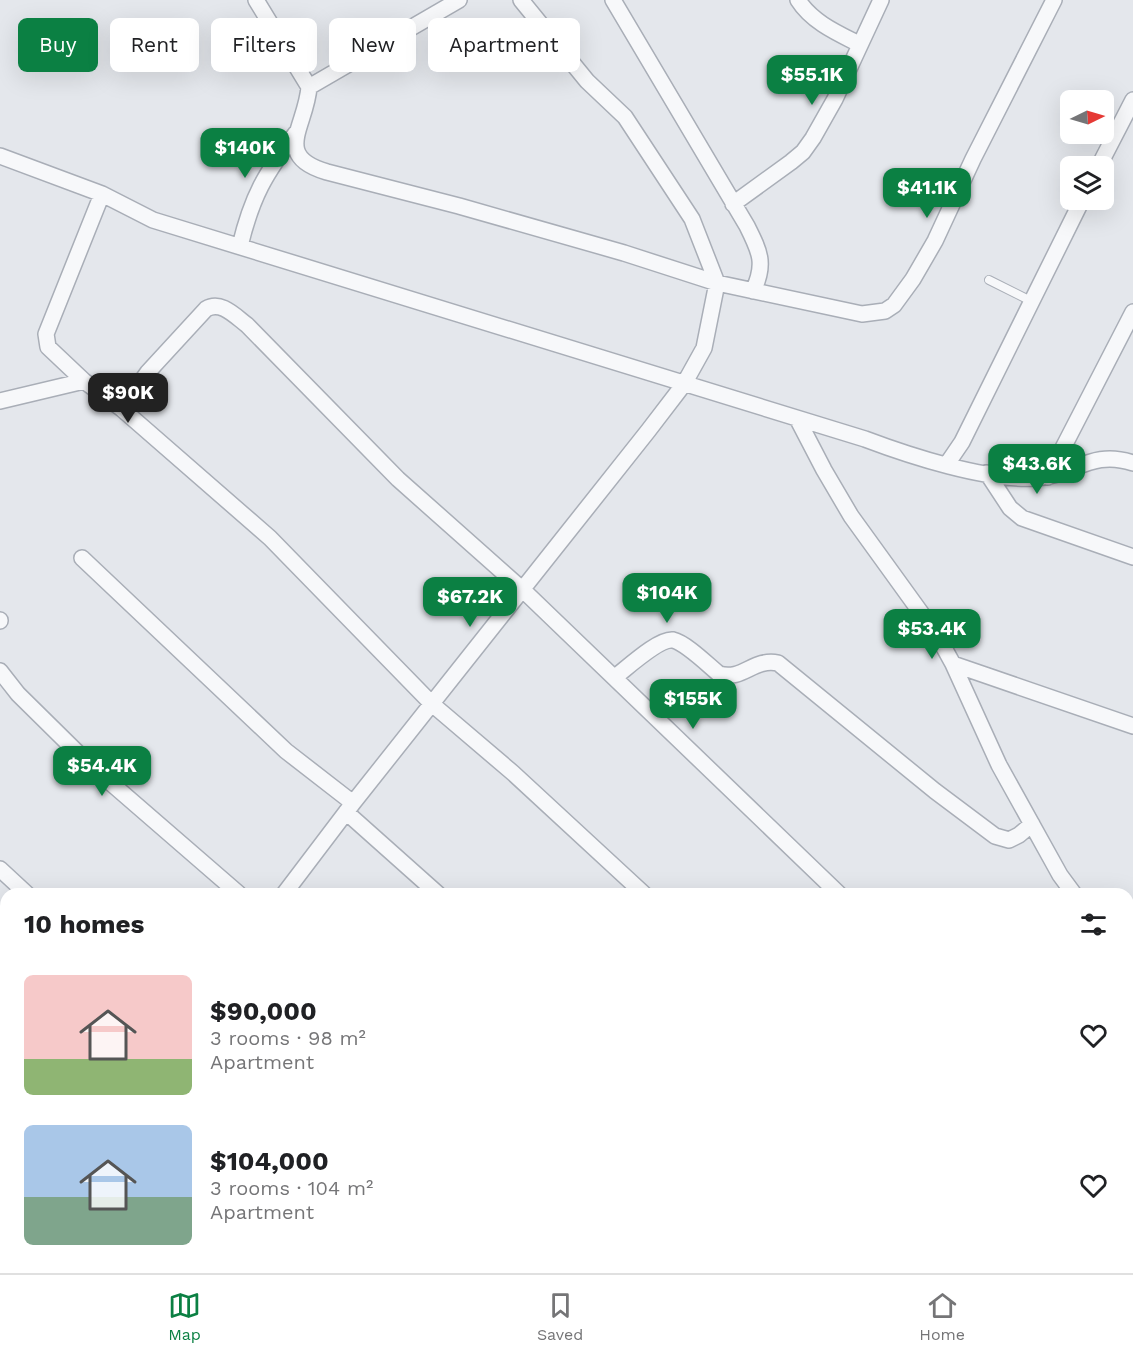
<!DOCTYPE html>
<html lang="en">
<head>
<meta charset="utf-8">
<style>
	body { margin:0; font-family:"Work Sans",sans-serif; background:#f2f2f2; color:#202124; height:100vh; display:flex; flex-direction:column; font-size:22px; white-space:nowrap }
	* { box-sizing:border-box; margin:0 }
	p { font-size:20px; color:#757577 }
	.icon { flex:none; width:33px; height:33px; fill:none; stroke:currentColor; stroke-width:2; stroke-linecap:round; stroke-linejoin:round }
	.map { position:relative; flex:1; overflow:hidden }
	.panel { position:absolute; left:0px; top:888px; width:1134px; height:386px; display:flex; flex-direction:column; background:#fff; border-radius:18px 18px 0 0; box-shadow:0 6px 24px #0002 }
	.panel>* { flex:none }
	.guide { position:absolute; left:18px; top:18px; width:600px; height:54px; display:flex; gap:12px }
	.needle { width:39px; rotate:85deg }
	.controls { position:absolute; left:1060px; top:90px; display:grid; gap:12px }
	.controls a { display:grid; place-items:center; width:54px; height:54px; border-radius:9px; background:#fff; box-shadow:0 6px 24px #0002; font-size:30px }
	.price { position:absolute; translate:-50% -51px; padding:0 14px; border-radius:12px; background:#0b8043; color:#fff; font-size:20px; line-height:39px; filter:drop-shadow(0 2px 3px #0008) }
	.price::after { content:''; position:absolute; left:50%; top:36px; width:18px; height:14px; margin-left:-9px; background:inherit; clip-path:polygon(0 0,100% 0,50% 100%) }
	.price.current { background:#222; color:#fff }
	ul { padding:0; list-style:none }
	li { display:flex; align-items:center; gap:18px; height:150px; padding:0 24px }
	li span { display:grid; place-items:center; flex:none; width:168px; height:120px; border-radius:9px; color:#555 }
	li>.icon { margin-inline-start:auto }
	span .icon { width:72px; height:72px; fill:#fffc; stroke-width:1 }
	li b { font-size:26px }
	h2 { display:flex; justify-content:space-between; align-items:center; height:72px; padding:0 24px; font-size:26px }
	.tag { padding:0 21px; border-radius:9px; background:#fff; box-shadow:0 6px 24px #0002; font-size:21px; line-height:54px }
	.tag.current { background:#0b8043; color:#fff }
	.menu { display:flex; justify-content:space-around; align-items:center; height:84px; border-top:2px solid #e0e0e0; background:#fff; font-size:16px; color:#757577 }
	.menu a { display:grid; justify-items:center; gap:3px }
	.menu .current { color:#0b8043 }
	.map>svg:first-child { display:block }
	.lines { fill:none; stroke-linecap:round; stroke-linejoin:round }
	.service-casing { stroke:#a9aeb7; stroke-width:10 }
	.minor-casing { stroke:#a9aeb7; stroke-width:18 }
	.service { stroke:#f7f8fa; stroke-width:8 }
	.minor { stroke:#f7f8fa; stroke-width:15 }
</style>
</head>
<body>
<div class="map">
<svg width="1133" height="1273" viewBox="0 0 1133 1273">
	<rect width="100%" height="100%" fill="#e4e7ec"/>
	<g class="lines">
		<defs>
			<path id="service" d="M989,280L1033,302"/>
			<path id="minor" d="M256,0L309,87
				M459,0L309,87C306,127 272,156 327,172L459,206L624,253L717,283L862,314L885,311L894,305L913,279L935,241L973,159L1054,0
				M613,0L747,226C760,252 766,264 753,291
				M798,0C812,22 837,33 859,44
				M0,156L102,194L153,220L865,439C910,456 987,481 1035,478C1074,476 1091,449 1133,463
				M1099,166L1133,100
				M733,204L791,162L803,152L813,138L835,99L881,0
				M240,246C252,196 265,174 296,133
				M84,381L48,347L46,334L102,194
				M0,401L84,381L122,409L148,372L206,309C221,300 235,316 247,325L398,479L523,590L839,894
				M122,409L270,538L432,704L513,773L644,894
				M798,420L824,470L851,516L937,635L953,664L999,765L1060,875L1074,894
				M947,464L962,442L1082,200
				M987,473L1010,508L1022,518L1133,557
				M1048,477L1133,312
				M82,558L286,751L353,803
				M0,621V620
				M953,664L1133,726
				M0,671L18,694L89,764L239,894
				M615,677C627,668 659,638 673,640C686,643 708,665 719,674C743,681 753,658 778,663L935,791L995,836L1009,840L1019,835L1032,824
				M346,812L438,894
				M0,869L27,894
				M284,894L353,803L648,431L684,384L704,348L717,283L692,219L625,117L587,81L521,0
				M1128,912L1133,910
				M1128,964L1133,972
				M0,1050L6,1055
				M1128,1182L1133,1187
				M0,1259L6,1265
				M208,1268L214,1273
				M607,1268L614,1273
				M722,1268L725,1273
				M808,1268L813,1273
				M766,1273L772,1268"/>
		</defs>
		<use href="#service" class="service-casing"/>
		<use href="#minor" class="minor-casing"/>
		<use href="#service" class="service"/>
		<use href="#minor" class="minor"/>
	</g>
</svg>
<div class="controls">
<a><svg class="needle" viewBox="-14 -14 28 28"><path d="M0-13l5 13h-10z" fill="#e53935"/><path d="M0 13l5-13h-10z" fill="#757577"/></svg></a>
<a><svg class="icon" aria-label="layers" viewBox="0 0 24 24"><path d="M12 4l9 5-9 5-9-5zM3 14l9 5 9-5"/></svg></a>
</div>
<b class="price" style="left:812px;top:106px">$55.1K</b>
<b class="price" style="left:245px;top:179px">$140K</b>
<b class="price" style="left:927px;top:219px">$41.1K</b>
<b class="price current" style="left:128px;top:424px">$90K</b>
<b class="price" style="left:1037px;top:495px">$43.6K</b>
<b class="price" style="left:667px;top:624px">$104K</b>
<b class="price" style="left:470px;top:628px">$67.2K</b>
<b class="price" style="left:932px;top:660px">$53.4K</b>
<b class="price" style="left:693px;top:730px">$155K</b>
<b class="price" style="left:102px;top:797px">$54.4K</b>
<div class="guide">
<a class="tag current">Buy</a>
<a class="tag">Rent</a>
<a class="tag">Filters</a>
<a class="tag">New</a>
<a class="tag">Apartment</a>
</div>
<section class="panel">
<h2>10 homes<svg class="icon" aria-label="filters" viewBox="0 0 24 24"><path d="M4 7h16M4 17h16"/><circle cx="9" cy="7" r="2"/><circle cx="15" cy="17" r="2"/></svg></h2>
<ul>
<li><span style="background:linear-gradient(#f6c9c9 70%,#8fb573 0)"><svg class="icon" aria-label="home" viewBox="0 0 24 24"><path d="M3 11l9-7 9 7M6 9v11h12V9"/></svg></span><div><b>$90,000</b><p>3 rooms · 98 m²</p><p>Apartment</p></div><svg class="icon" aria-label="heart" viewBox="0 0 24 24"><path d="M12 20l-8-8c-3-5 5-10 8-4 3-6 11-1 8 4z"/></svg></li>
<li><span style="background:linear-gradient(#a9c7e8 60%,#7fa58c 0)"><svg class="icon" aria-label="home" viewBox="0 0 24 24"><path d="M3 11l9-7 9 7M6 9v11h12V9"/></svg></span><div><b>$104,000</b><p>3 rooms · 104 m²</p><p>Apartment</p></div><svg class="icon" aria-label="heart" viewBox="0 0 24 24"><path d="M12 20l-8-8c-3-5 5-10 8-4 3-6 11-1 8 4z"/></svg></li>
</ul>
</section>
</div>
<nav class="menu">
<a class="current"><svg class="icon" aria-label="map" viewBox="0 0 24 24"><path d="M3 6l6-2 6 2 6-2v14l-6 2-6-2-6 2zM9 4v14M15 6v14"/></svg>Map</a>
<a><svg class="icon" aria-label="saved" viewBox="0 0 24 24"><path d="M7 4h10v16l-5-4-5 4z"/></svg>Saved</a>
<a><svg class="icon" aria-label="home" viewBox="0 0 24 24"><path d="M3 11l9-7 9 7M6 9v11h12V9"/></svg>Home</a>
</nav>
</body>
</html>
